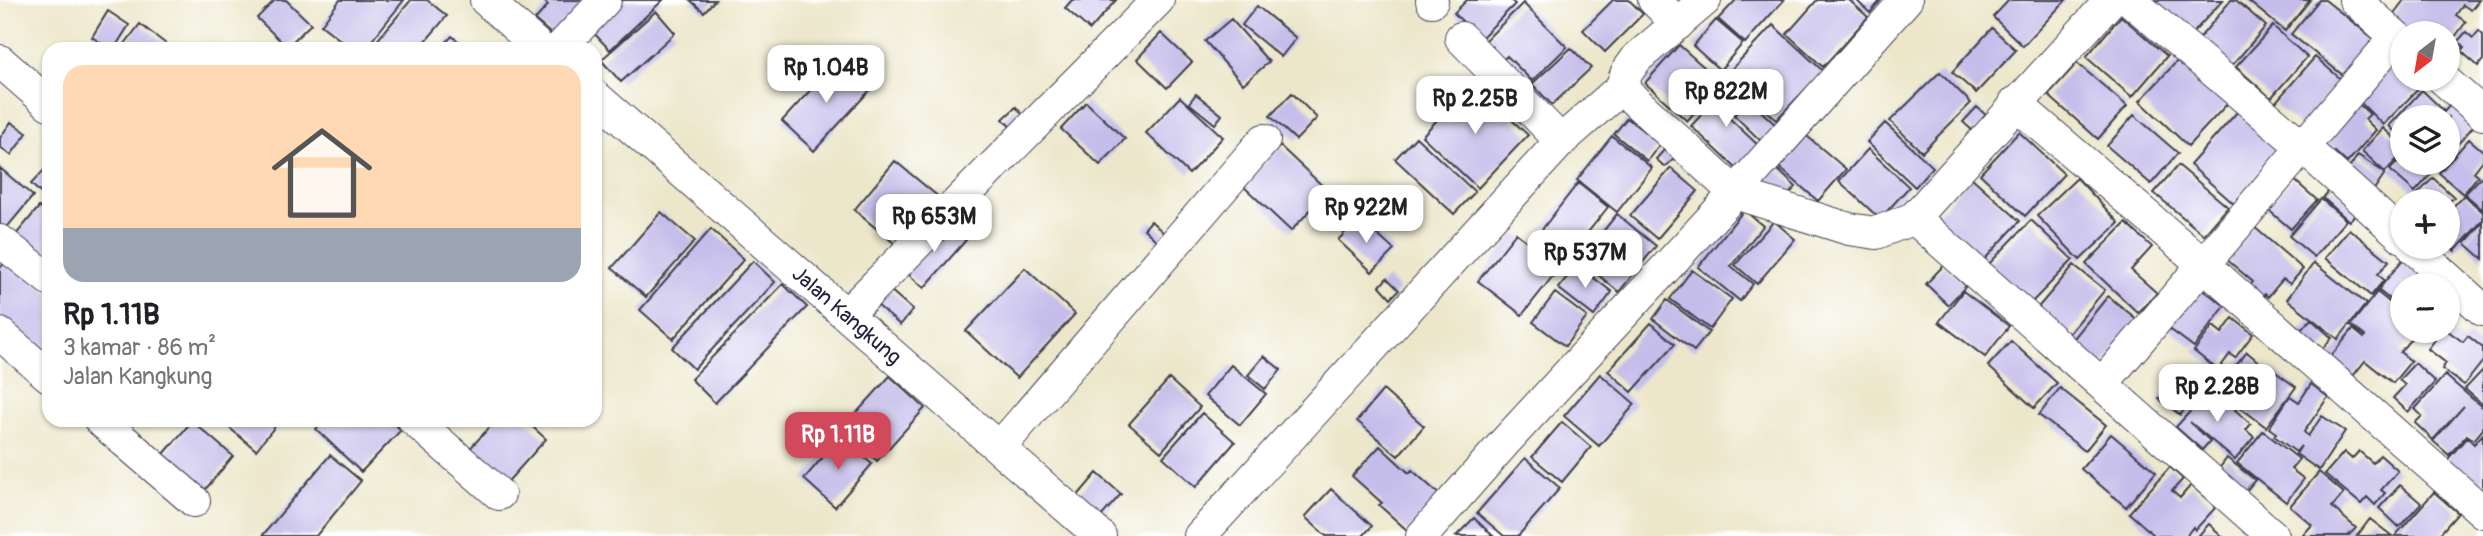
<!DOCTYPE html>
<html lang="id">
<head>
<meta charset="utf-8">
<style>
	body { margin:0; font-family:Pangolin,sans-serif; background:#f2f2f2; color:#202124; height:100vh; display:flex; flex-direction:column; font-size:26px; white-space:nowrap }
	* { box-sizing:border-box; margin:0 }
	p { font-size:23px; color:#757577 }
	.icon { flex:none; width:38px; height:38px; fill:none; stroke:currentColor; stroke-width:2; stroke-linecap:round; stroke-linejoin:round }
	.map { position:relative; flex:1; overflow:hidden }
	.details { position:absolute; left:42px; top:42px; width:560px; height:385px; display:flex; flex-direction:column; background:#fff; border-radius:21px; box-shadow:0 2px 5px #0004 }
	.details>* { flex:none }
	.needle { width:46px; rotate:211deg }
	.controls { position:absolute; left:2390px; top:21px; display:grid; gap:14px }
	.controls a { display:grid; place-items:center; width:70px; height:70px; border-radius:50%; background:#fff; box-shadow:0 2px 5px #0004; font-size:35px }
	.price { position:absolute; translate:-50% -60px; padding:0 16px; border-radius:14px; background:#fff; color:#222; font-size:23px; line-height:46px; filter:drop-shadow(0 2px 4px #0008) }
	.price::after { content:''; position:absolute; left:50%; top:42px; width:21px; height:16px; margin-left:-10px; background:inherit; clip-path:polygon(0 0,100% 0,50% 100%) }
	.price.selected { background:#d1495b; color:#fff }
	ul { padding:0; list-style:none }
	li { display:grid; align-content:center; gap:14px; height:371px; padding:0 21px }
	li+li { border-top:2px solid #e0e0e0 }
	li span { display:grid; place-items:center; height:217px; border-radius:21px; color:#555 }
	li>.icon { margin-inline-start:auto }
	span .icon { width:126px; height:126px; fill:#fffc; stroke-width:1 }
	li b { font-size:30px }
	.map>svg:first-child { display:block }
	.building { fill:#c5bdea }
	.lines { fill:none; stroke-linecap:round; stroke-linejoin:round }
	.street-casing { stroke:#404050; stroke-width:34 }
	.street { stroke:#fff; stroke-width:32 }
	.labels { text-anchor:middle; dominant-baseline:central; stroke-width:7; stroke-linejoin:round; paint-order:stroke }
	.street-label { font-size:21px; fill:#22223b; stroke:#fff }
</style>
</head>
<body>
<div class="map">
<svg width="2483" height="536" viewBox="0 0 2483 536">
	<rect width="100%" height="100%" fill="#fff"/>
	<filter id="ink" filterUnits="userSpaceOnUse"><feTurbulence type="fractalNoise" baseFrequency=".0143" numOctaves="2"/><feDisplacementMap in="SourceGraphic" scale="14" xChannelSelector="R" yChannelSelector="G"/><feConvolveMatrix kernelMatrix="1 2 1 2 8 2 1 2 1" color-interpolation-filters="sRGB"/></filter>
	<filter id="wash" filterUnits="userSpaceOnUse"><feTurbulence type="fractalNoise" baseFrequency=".00686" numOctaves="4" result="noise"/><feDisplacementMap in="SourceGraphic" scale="28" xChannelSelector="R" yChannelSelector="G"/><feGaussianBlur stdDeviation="1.57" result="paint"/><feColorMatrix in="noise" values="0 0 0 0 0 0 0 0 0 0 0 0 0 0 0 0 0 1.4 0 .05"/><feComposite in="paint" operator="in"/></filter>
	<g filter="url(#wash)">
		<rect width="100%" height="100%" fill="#ece7ca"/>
		<g id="blocks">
			<path class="building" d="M275,0H286L311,24L287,47L257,18Z
				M340,0H404L365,49H352L321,25Z
				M411,0H427L447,16L419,49H370Z
				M543,0H589L558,40L535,20L548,5Z
				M615,0H663L610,50L587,26Z
				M690,0H715L704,12Z
				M1072,0H1116L1090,30L1065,8Z
				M1467,0H1510L1515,4L1480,39L1454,13Z
				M1613,0H1629L1643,14L1605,52L1583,30Z
				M1736,0H1784L1745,43L1718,19Z
				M1817,0H1849L1868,17L1823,67L1787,34Z
				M1856,0H1881L1870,13Z
				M2009,0H2066L2023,46L1993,17Z
				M2154,0H2223L2192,34Z
				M2231,0H2236L2266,26L2230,68L2197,41Z
				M2247,0H2310L2285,31Z
				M2319,0H2325L2374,39L2344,76L2291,34Z
				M2404,0H2479L2471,10L2463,5L2456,15L2466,22L2448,46V33H2407L2389,20Z
				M1523,3L1567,47L1532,81L1507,56L1493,69L1475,51Z
				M1257,6L1296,38L1281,57L1242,25Z
				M108,11L129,25L114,49H110L92,37Z
				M656,11L675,33L621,82L601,60Z
				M2121,16L2167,56L2132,97L2086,57Z
				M1231,19L1269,62L1243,84L1205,41Z
				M1716,20L1743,43L1720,70L1693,46Z
				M140,24L170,47L168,49H121Z
				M1773,25L1823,71L1776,120L1727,74Z
				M2273,26L2307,57L2271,98L2236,67Z
				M1992,28L2016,50L1976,93L1952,72Z
				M2479,31L2483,35V60L2478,66L2461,51L2464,47L2458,41L2466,32L2473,38Z
				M1161,33L1192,62L1167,88L1137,59Z
				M452,36L468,49H440Z
				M1679,45L1721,82L1687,121L1645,83Z
				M1571,48L1591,68L1552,105L1532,84Z
				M2403,53V79H2428L2383,125L2357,99Z
				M2315,57L2341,79L2301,127L2274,104Z
				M2180,58L2228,103L2188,146L2140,101Z
				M839,59L871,89L814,151L782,121Z
				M2077,63L2127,106L2098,139L2048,95Z
				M1940,72L1971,103L1922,152L1890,121Z
				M1472,83L1528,135L1478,188L1422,136Z
				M1731,83L1746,97L1727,116L1760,147L1738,170L1691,126Z
				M2422,90L2443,110L2436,117H2403V139L2389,126Z
				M1292,93L1317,118L1296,140L1270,116Z
				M1196,94L1222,115L1215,124L1189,103Z
				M2349,96L2370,114L2365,119L2376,130L2347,163L2335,152L2326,162L2306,144Z
				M1180,97L1223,137L1189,174L1146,133Z
				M1749,100L1778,127L1763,143L1734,115Z
				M2455,100L2478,121L2448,155V117H2439Z
				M1086,102L1125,139L1100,165L1061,129Z
				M1016,107L1029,122L1016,133L1003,119Z
				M1977,107L1988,117L1974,132L1963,122Z
				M2239,110L2282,149L2234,204L2190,165Z
				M2134,115L2178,153L2151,184L2107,146Z
				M1627,118L1660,144L1647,161L1614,134Z
				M11,122L27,133L11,155L0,147V138Z
				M1885,123L1933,167L1915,187L1867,142Z
				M2383,128L2403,146V153L2385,172L2362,151Z
				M1801,131L1846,169L1818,201L1773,162Z
				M2019,132L2064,174L2025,216L1980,174Z
				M1612,136L1652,168L1617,212L1577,180Z
				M1416,137L1475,192L1454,214L1395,159Z
				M2469,139L2483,151V160L2474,172L2478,176L2463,194L2439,173Z
				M1280,146L1328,191L1291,231L1243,186Z
				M1666,148L1675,158L1665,167L1656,159Z
				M1868,149L1909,187L1880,219L1839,181Z
				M2358,155L2385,173L2369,197L2342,179Z
				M2403,156V163H2421L2432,173L2415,192L2390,170Z
				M895,161L941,199L900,248L854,210Z
				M1770,162L1796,187L1778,205L1752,181Z
				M49,165V201L31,184Z
				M2178,165L2228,207L2204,235L2154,193Z
				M0,168L33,196L4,231L0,228Z
				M1671,168L1698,191L1657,239L1630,216Z
				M2483,175V210L2465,194Z
				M1971,177L2020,221L1983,261L1935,217Z
				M2077,178L2119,223L2080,260L2037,216Z
				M2292,178L2317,200L2291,229L2266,208Z
				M2433,178L2454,197L2450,201H2411Z
				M1578,183L1608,207L1569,256L1540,232Z
				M2332,187L2359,210L2349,221L2323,198Z
				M2464,195L2483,212V220L2455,251L2448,245V212Z
				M2321,199L2346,220L2314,257L2289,236Z
				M39,207L49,215V266L14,237Z
				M1744,210L1763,226L1731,266L1753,284L1740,301L1698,267Z
				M661,212L695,241L646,297L612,268Z
				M1617,214L1656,246L1619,292L1580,260Z
				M1359,218L1394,250L1372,272L1338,240Z
				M943,220L966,240L924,288L901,268Z
				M2031,220L2073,260L2029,305L1988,265Z
				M1151,221L1165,234L1158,242L1144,229Z
				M1774,221L1795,239L1757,284L1735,265Z
				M2483,222V259L2465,243Z
				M2126,223L2152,247L2131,270L2157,293L2138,313L2086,264Z
				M2253,226L2303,269L2290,284L2283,279L2268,297L2265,294L2259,302L2246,291L2253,282L2225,258Z
				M711,229L744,259L673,339L640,310Z
				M2349,229L2389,261L2378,274L2384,280L2371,296L2325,258Z
				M1516,233L1560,267L1522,315L1478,281Z
				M2404,258L2426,276L2419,285H2403V310L2378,290Z
				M8,259L49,293V361L0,319V268Z
				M753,261L775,282L694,369L672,348Z
				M2314,263L2366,304L2338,339L2287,299Z
				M1577,265L1612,292L1594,316L1558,288Z
				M1944,265L1966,286L1948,305L1926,284Z
				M2074,265L2105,290L2066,337L2035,311Z
				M1025,268L1075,314L1017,378L966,331Z
				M1692,270L1732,299L1710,329L1670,299Z
				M1387,278L1399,290L1391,298L1380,286Z
				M783,284L807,307L715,403L691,379Z
				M2198,286L2225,306L2194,347L2167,327Z
				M889,289L913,310L900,325L876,304Z
				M1963,291L2009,326L1985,357L1939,322Z
				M2377,292L2400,311L2398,313L2403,317V331H2417L2400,352L2411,361L2393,383L2365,361L2349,381L2326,362L2353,329L2364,338L2365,336L2351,325Z
				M1555,293L1587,317L1565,346L1533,322Z
				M2108,296L2139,321L2100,368L2070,343Z
				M1667,300L1709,332L1694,351L1653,319Z
				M2233,318L2253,334L2235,358L2230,354L2218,370L2194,351L2213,326L2222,333Z
				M2311,319L2332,338L2318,353L2297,334Z
				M1651,323L1675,344L1632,392L1608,371Z
				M2442,331H2448L2463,342L2468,336L2483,348V361L2464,385L2442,369L2446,363L2428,349Z
				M2011,341L2057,383L2034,408L1988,366Z
				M2247,352L2268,370L2246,396L2225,379Z
				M1264,356L1281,370L1265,389L1248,375Z
				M2415,363L2435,382L2408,412L2393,398L2405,385L2399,380Z
				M1231,365L1266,394L1240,425L1205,396Z
				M2270,368L2296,387L2266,427L2241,408Z
				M2483,370V405L2465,389Z
				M2180,373L2201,390L2180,415L2159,399Z
				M1600,374L1635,404L1599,446L1564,416Z
				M2445,375L2483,408V429L2474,440L2467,435L2449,455L2433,441L2464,406L2433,440L2415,423L2422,416L2415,409Z
				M890,376L925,408L877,461L842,429Z
				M1169,379L1200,407L1161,452L1129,424Z
				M2311,384L2328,397L2304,432L2308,436L2322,416L2345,431L2319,470L2296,454L2301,446L2296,452L2274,436L2276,433L2269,428L2290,396L2299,402Z
				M2214,385L2239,405L2235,410L2251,424L2246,430L2254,437L2235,460L2190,422L2210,441L2202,450L2176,427Z
				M2060,388L2106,425L2085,451L2039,415Z
				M1383,390L1424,426L1398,456L1357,421Z
				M1202,413L1235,442L1196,487L1163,457Z
				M220,420H280L256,450Z
				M324,420H390L401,430L361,472L316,429Z
				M496,420H525L546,439L502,488L465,454Z
				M192,421L233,456L200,496L158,461Z
				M1562,422L1591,447L1562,482L1532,457Z
				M2263,431L2299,459L2291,469L2304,479L2286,502L2237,463Z
				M2111,434L2156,472L2126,507L2081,469Z
				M2483,434V487L2481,490L2447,460L2467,437L2474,444Z
				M840,437L872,464L835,507L804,479Z
				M1380,446L1409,473L1412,470L1441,496L1408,531L1379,505L1382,503L1352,476Z
				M2359,451L2373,463L2380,455L2398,471L2381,490L2385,493L2375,505L2367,497L2361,504L2325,474L2344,452L2352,459Z
				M330,455L361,481L316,536H262Z
				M1525,458L1560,488L1518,536H1504L1477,513Z
				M2227,458L2255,480L2242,496L2215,474Z
				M2170,467L2183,479L2172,491L2180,498L2191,485L2216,507L2195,530L2193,527L2186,536H2155L2129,513Z
				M2319,472L2344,493L2332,507L2356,528L2348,536H2302L2312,525L2290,506Z
				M1097,473L1121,494L1099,519L1075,499Z
				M2400,485L2421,503L2399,527L2379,508Z
				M1331,489L1372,526L1363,536H1326L1305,517Z
				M2434,492L2458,513L2438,536H2395Z
				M1474,518L1493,536H1456Z
				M2370,519L2392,536H2357Z
				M2209,524L2222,536H2198Z"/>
		</g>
	</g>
	<g filter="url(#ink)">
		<use href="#blocks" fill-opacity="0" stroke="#404050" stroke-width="2"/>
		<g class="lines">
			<defs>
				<g id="street">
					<path d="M486,0L541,49"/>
					<path d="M1432,0V1"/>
					<path d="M1654,0L1678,24"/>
					<path d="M2130,0L2303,147L2403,237"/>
					<path d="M2355,0L2403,43"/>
					<path d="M1461,38L1561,141"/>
					<path d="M559,49L605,0"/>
					<path d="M0,61L49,104"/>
					<path d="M2443,79L2483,114"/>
					<path d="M1621,88L1735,193L1849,229L1876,233L1914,218L2111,0"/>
					<path id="s1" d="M595,96L1100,536"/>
					<path d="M2015,103L2204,265L2483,512"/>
					<path d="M1914,218L2273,536"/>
					<path d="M0,241L49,279"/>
					<path d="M2413,247L2483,310"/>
					<path d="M847,314L1158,0"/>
					<path d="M0,334L49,376"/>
					<path d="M2102,384L2396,37"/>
					<path d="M100,420L194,501"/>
					<path d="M414,420L499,494"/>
					<path d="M1000,447L1264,140"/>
					<path d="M1200,536L1561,141L1621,88L1627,72L1637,58L1705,0"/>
					<path d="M1422,536L1505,442L1735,193L1906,0"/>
				</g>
			</defs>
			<use href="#street" class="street-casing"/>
			<use href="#street" class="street"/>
		</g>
	</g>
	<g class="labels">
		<g class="street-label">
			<text stroke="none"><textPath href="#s1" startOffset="334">Jalan Kangkung</textPath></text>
		</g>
	</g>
</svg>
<div class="controls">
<a><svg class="needle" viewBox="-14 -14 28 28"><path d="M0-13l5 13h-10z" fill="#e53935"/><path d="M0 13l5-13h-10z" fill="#757577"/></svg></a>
<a><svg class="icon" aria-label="layers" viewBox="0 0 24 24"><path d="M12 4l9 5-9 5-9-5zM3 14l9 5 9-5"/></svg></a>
<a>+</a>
<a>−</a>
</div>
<b class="price" style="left:826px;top:105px">Rp 1.04B</b>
<b class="price" style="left:1726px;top:129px">Rp 822M</b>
<b class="price" style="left:1475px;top:136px">Rp 2.25B</b>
<b class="price" style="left:1366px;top:245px">Rp 922M</b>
<b class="price" style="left:934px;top:254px">Rp 653M</b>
<b class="price" style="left:1585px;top:290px">Rp 537M</b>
<b class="price" style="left:2217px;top:424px">Rp 2.28B</b>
<b class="price selected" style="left:838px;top:472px">Rp 1.11B</b>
<section class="details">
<ul>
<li><span style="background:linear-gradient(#ffd9b3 75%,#9aa5b1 0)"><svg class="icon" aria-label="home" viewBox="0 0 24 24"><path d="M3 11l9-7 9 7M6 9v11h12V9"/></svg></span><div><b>Rp 1.11B</b><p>3 kamar · 86 m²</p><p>Jalan Kangkung</p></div></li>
</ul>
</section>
</div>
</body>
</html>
